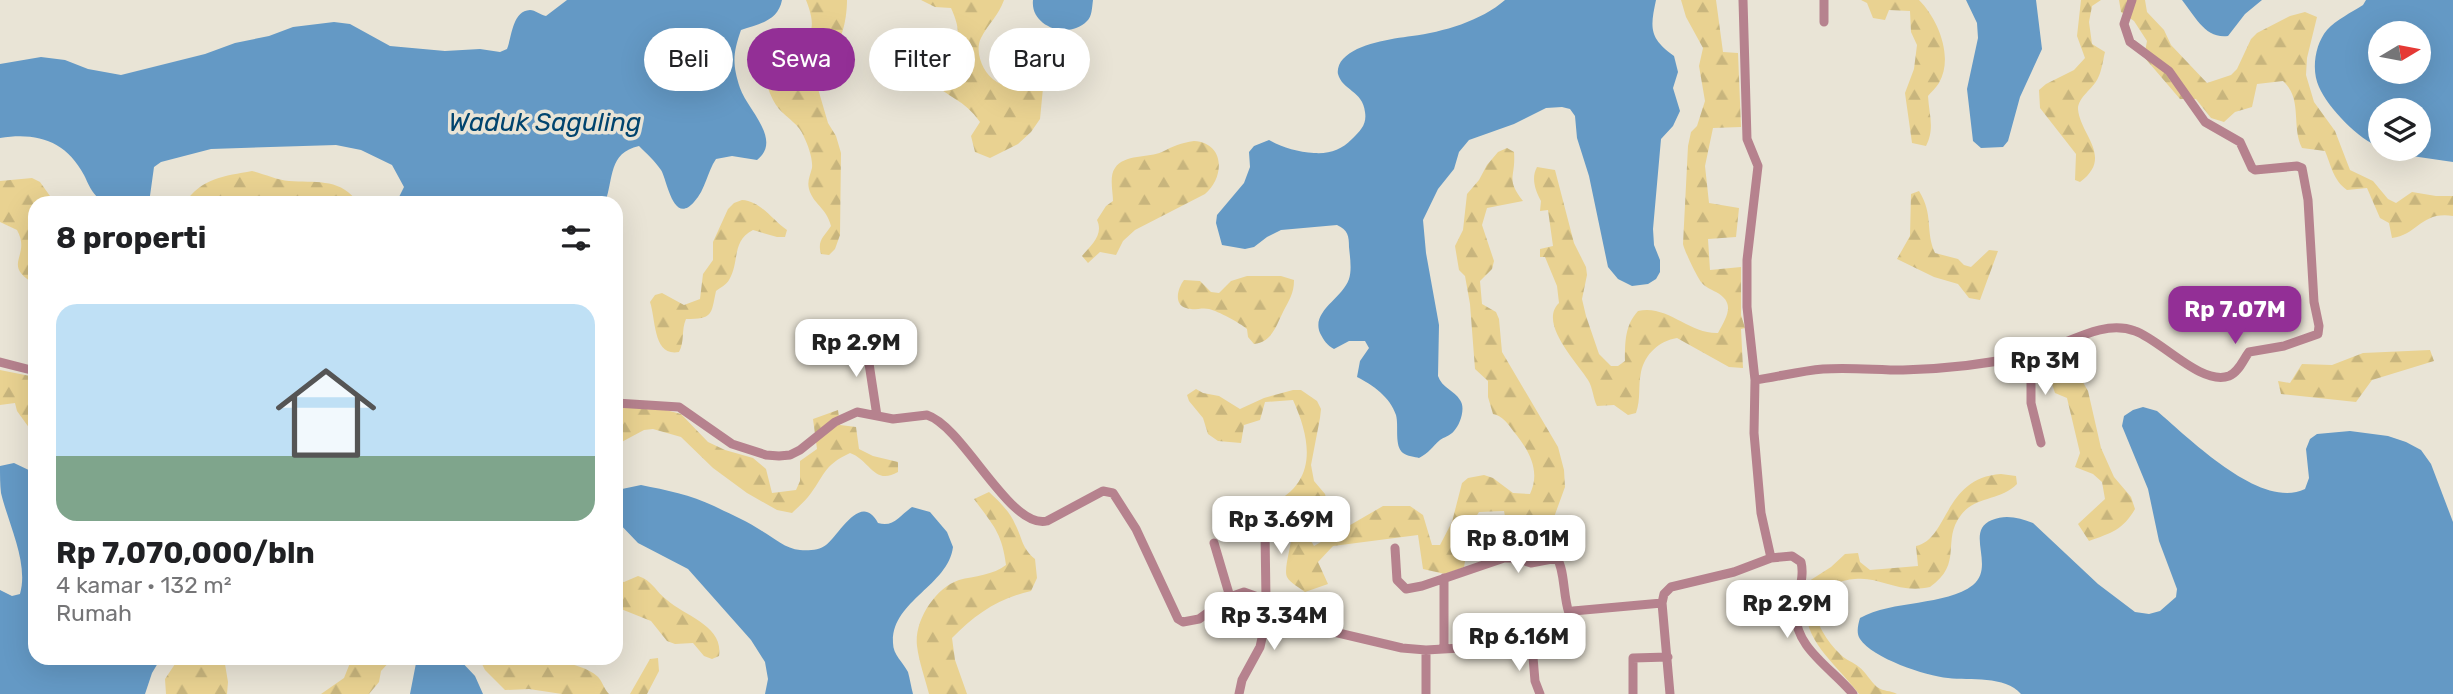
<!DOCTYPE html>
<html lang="id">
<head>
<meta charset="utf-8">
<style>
	body { margin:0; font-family:Rubik,sans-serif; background:#f6f6f6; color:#202124; height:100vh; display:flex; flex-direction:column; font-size:26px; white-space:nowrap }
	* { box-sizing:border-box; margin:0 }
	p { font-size:23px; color:#757577 }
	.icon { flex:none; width:38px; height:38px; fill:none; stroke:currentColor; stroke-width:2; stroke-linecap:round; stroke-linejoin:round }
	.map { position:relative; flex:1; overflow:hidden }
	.side { position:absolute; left:28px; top:196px; width:595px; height:469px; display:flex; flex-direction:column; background:#fff; border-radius:21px; box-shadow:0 7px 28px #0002 }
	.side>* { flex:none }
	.banner { position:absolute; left:644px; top:28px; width:665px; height:63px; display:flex; gap:14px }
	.needle { width:46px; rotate:80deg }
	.buttons { position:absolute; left:2368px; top:21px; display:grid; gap:14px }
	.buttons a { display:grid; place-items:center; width:63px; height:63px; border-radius:50%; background:#fff; box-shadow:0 7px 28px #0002; font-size:35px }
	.price { position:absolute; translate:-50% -60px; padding:0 16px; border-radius:14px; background:#fff; color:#222; font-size:23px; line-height:46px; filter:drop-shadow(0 2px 4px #0008) }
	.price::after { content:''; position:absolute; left:50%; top:42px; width:21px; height:16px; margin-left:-10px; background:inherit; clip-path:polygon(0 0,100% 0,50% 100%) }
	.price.active { background:#932f96; color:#fff }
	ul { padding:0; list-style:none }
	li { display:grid; align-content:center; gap:14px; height:371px; padding:0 28px }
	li+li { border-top:2px solid #e0e0e0 }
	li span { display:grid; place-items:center; height:217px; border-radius:21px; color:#555 }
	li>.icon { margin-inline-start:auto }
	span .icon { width:126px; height:126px; fill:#fffc; stroke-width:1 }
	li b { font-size:30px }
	h2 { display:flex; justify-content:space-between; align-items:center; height:84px; padding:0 28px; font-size:30px }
	.tag { padding:0 24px; border-radius:32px; background:#fff; box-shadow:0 7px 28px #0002; font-size:24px; line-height:63px }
	.tag.active { background:#932f96; color:#fff }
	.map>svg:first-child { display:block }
	.forest { fill:url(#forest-firs) }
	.water { fill:#6499c5; fill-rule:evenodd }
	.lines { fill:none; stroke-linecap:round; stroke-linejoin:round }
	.minor { stroke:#b6828e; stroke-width:9 }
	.labels { text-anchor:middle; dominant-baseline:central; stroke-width:7; stroke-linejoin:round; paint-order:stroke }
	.water-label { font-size:26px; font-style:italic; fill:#00446e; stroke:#e9e4d6 }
</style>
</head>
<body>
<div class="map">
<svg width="2453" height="694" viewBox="0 0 2453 694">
	<defs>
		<pattern id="forest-firs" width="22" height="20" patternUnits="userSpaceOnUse" patternTransform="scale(1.75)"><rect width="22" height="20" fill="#e9d291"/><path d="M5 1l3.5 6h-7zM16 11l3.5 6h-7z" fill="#c8b57d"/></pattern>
	</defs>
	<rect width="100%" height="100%" fill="#e9e4d6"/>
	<path class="forest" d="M806,0H847C847,17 843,40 831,53C825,61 817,65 814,75L828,123L836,136L841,153L840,235L835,249L829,255L821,254C817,240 824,237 831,226C826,207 813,204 809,189C807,181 810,176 812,168C813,159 808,145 804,137C799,124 788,119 779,109C770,98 763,77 763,63C763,20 832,65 806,0Z
		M921,0H1004C999,15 988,24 981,38C974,52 983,74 997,82C1007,88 1019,84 1029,80L1043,88L1040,119L1031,132L1018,144L990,158L975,152L971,136L980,122C964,99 948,98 930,80C931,75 931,68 934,63C949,38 968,46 951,8L935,7Z
		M1681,0H1716L1723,52L1738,53L1741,127L1713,128L1705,166L1709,203L1739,208L1736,237L1708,239L1710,270L1741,267V315L1745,328L1741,329L1743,368L1729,367L1677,338C1659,341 1645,354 1641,372C1638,386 1641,399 1636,413L1628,415L1614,405L1597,406C1593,398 1593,388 1588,380C1577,362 1538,323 1559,303L1557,286L1545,257H1540V249L1553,246L1548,210L1540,211L1541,201C1535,190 1531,178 1537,167L1555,170L1574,243L1586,267L1587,275L1582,299L1586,316L1599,354L1611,366H1618L1625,361C1625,342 1625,325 1638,311C1667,304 1689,334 1718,333C1727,316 1736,303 1716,292C1712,290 1705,287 1702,283C1698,279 1684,250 1683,244L1688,146L1691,132L1697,126L1705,101L1699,66L1703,48L1686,17Z
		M1861,0H1919C1938,19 1954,57 1939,83C1936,88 1931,92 1928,96C1929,115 1935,128 1926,146L1912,143L1905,93L1914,69L1917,45L1911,32L1910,11L1889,10L1885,20L1873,18L1867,3Z
		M2081,0H2101L2092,6L2089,22L2092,44L2105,52C2103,60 2102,70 2098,78C2093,89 2078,97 2078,109C2080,135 2114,157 2080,182L2075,180L2076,154L2040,108L2039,90L2046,84L2074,70L2085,58L2077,36Z
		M2119,0H2145L2147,12L2164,30L2171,45L2207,83L2231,75L2237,69L2251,39L2257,33L2290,16L2305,12L2317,17L2307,58L2306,75L2314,102L2335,131L2350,170L2373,181L2388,199L2396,203L2412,192L2436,196H2453V216C2421,211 2418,235 2392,238L2389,223L2380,218L2367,188L2347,190C2333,180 2331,165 2325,151L2302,148C2291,126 2303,99 2283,81L2257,84L2252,107L2235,112L2224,122L2211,118L2196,99H2180L2144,57L2147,41L2134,21L2121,12Z
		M1194,141C1225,143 1225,177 1205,194L1135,230L1123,241L1116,255L1100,252L1088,263L1082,256C1091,245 1104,235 1097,220L1106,206L1113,201C1113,192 1109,176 1115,168C1124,154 1149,158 1162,152C1173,146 1181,143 1194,141Z
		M1507,148L1514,152C1516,178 1505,178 1523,201L1487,208L1482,225L1494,261L1492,269L1480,281L1482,304L1496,312L1499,319L1502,352L1558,447L1564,470L1565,487L1549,531L1507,527L1504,511L1479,512L1472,523L1464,567L1445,574L1423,569L1418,535L1333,546L1318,562L1328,584L1305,592C1300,588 1290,583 1287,577C1283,568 1293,542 1292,529L1286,524L1268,523L1267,506C1318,485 1312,442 1293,400L1265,402L1260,420L1244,425L1241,443L1218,441L1208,434L1203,418L1189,401L1187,395L1196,389L1203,393L1219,396L1240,409L1264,398L1293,390H1301L1317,401L1321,409L1320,418L1311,465L1314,481L1325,494L1327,502L1310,539L1314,546L1383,506H1410L1423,515L1432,545H1440L1452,522L1462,483L1468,478L1484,475L1493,478L1513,493L1530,494C1541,471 1529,450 1514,432C1508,424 1503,416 1493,414L1488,397V381L1475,369L1470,304L1465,276L1459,270L1455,246L1463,230L1467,194L1479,180L1487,165L1498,152Z
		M252,171C264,174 277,180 289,181C314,183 338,178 355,199V203H185C201,178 225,176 252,171Z
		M32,178L40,182L55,203H35V284C0,264 32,257 17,230L0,222V181Z
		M1919,191C1934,215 1925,231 1935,253L1958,259L1964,265L1971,267L1989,250L1998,251L1980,300L1969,298L1958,284L1934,277L1897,259L1910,236L1911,194Z
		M742,200C761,201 772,220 787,230L785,237H777L753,230C731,241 740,262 729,280C727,284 720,288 716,291C711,315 713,319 686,319C681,330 685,341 679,352C653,357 656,320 650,302L655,295L662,293L684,305L700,299L703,274L713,260V242L728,209L734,203Z
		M1247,276H1281L1294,280C1294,294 1289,300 1283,312C1276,326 1272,342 1254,344L1248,337L1247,329C1240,323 1218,311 1209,309C1202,307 1193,311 1186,308C1173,304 1178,288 1184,280L1200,281L1211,292L1219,293L1231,281Z
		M2430,350L2434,361L2372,380L2356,402L2281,394L2278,381L2290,383L2302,364L2332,365L2363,353Z
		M2061,355L2076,370L2088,391L2101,448L2114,477L2131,497L2135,509C2123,530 2111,533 2089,541L2078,524L2105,499L2102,482L2093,474L2075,467L2080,453L2067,398L2055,393L2050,378L2059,371Z
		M0,370L35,377V436L17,411L15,403L0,405Z
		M616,407L662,409L681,414L708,442L725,450L753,458L766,469L772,493L796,490L800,481V461L817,449L813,419L838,410L840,425L856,427L859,449L873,456L898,462V472C874,486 870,460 850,453C822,466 825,476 808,497C803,503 797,508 792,513L777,510L747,493L713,468L681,437L653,429L644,430L616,445Z
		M2001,474L2016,476L2017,484C2000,501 1975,496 1961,515C1941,541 1964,563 1930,587C1898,594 1880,576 1855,579C1800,584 1810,625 1841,655C1846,660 1853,662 1859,667C1866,672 1870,681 1877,687C1884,692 1890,690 1897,694H1859C1828,654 1798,640 1806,583L1831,567L1845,554L1858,553L1860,562L1870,570L1918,566L1916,546C1949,539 1943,478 2001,474Z
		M989,492C999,501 1010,512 1015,524C1023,539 1021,547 1035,559L1037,578L1031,591C997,599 976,614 952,638L955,660L967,694H929C925,678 919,662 917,646C914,621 935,588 959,580C974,576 994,575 1006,565C1002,532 992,524 974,499Z
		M638,576C653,581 655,591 667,600C685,616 724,626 719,656L712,659L704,656L693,643L675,644L667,641L651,621L616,607V581L624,582Z
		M179,658H224L228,682L227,694H166L165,679Z
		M352,658H393L381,671L379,682L369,694H321L344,678Z
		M479,658C509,658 574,656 597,676C602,680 604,689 609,694H562L529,689L505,690L485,670Z
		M658,658L659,671L647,694H630L650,659Z"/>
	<path class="water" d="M567,0H782C778,21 759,24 741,30C733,53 732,64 740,88C747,109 783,140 757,160L732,156L716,159C707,172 706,189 694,202C673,226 667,179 661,170C655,161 646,153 639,146C608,153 614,178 605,203H396L404,187L392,165L361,150L336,145L211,149L161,162L154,167L149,203C133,203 114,205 99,198C92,194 88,183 84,175C66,141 37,132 0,138V64L41,57L65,60L88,69L121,75L205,54L235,43L269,36L293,27L334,22L350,24L390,46L445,51L480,49L500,52L507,49C512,37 512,11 530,10C535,10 541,15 546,16Z
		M1033,0H1093C1092,7 1092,17 1087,21C1069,40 1030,27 1033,0Z
		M1505,0H1656C1650,28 1649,38 1674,56L1678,72L1673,88L1680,111L1673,126L1661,139L1653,229L1654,245L1660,260V272L1656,279L1648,284L1632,286L1618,279L1608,267L1589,176L1577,138L1575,116L1570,109L1562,107L1546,108L1514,124L1469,140L1459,152L1454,169L1438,189L1423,220L1426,253L1439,325L1438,376C1442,388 1454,390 1460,400C1466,408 1460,425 1454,431C1450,436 1444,437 1440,440C1432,447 1429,453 1419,458C1415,457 1407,456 1403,453C1394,446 1399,426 1396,415C1390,397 1373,385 1357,377L1360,361L1369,348L1365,341H1349L1334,349C1327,345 1324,341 1320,333C1311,311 1342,299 1349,279C1352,270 1350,257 1349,247C1349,236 1348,230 1337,225L1281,230L1267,237L1254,247L1245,249L1222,245L1216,223L1217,215L1244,183L1250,167L1249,152L1254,146L1269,140C1283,148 1298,152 1314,153C1330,154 1341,150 1352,139C1361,130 1367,124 1365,112C1363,91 1342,90 1338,74C1337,70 1339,63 1343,59C1358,43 1391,39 1412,36C1443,32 1481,21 1505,0Z
		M1966,0H2036L2042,49L2020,97L2008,141L2003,147L1981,148L1973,141L1967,89L1978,38L1977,23Z
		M2182,0H2262L2245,14L2228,36C2205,39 2195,16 2182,0Z
		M2366,0H2453V162L2398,154L2383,149H2418V110H2380V147C2359,140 2328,108 2319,87C2311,70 2315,44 2327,30C2336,20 2352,12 2363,5ZM2380,33H2418V72H2380Z
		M2143,407L2157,411C2188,437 2261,511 2305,489L2309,478L2306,449L2310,439L2317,434L2350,431L2388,436L2406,442L2421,450L2431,464L2453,522V694H2021C2005,675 1970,681 1948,678C1926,676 1872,658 1860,639C1856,633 1858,625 1860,618C1892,600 1946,606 1973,585C1996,566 1964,531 1992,520C2006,514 2020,518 2033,523L2098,584L2135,612L2149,614L2160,611L2176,597L2177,589L2159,541L2148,489L2122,426L2124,416L2133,410Z
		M14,463L35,473V658H161L152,673L145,694H0V590L12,596L20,594C29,563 8,523 1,493C0,485 0,475 0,466Z
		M641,485C666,490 691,495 714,506C730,514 747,521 762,531C774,538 786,549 800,550C808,551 820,550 826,545C839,535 861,491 878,523C894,528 900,515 912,507L930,512L947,532L953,547C948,586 891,601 893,643C893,655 903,662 908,672C910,679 911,687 913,694H765L768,679L765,662L751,640L688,569L638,543L616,520V499L622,489Z
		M417,658H458L475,676L483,694H410Z"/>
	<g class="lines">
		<path class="minor" d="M1824,0V22
			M865,337L877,416
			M2027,356L2031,381V403L2041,443
			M0,362L35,371
			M1755,380C1777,377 1800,371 1823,369C1849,367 1876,370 1903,370C1945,369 1988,364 2029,355C2063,348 2100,318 2135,331C2161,340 2201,386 2229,376C2239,372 2243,360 2249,352L2284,346L2318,334L2319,326L2314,302L2308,200L2302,168L2297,166L2255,170L2252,168L2240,142L2205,122L2169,71L2130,42L2124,24L2132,0
			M616,403L679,407L732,444L766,455L779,456L790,455L800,450L835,422L857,412L893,419L927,415C964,427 1010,530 1047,521L1103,491L1113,493L1136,529L1178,619L1183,622L1199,619L1230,597L1244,592L1266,600L1307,622L1334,632L1402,648L1426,650L1566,642L1570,638L1569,615L1573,611L1662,603L1664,594L1671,587L1734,572L1771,558L1761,513L1754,433L1755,380L1747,307V260L1758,166L1747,139L1743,0
			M1261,521L1265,532L1266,600
			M1214,543L1230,597
			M1395,548L1397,580L1406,589L1422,586L1504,558H1516L1531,563L1557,558C1565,571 1563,596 1569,613
			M1771,558L1792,556L1801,562C1805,578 1797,594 1796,611C1793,647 1833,669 1853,694
			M1444,578V647
			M1662,603L1670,694
			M1532,645L1535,681L1540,694
			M1239,694L1242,680L1260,647L1270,602
			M1426,694V650
			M1633,694V658L1668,657"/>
	</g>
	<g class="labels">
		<g class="water-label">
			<text x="545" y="122">Waduk Saguling</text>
		</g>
	</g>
</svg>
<div class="buttons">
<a><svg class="needle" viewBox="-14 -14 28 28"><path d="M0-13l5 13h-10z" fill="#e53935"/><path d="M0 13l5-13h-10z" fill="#757577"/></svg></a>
<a><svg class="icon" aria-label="layers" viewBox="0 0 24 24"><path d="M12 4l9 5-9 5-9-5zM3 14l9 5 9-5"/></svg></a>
</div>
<b class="price active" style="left:2235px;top:346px">Rp 7.07M</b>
<b class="price" style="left:856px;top:379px">Rp 2.9M</b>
<b class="price" style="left:2045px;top:397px">Rp 3M</b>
<b class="price" style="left:1281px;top:556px">Rp 3.69M</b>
<b class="price" style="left:1518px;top:575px">Rp 8.01M</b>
<b class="price" style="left:1787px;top:640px">Rp 2.9M</b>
<b class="price" style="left:1274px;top:652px">Rp 3.34M</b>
<b class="price" style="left:1519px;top:673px">Rp 6.16M</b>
<div class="banner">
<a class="tag">Beli</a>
<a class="tag active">Sewa</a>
<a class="tag">Filter</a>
<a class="tag">Baru</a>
</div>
<section class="side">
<h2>8 properti<svg class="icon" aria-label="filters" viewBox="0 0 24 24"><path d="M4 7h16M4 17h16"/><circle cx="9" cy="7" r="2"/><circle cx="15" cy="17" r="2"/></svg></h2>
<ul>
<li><span style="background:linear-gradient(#bfe0f5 70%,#7fa58c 0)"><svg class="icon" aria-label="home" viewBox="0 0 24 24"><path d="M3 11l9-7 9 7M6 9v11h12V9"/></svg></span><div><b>Rp 7,070,000/bln</b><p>4 kamar · 132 m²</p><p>Rumah</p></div></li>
</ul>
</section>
</div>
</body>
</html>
